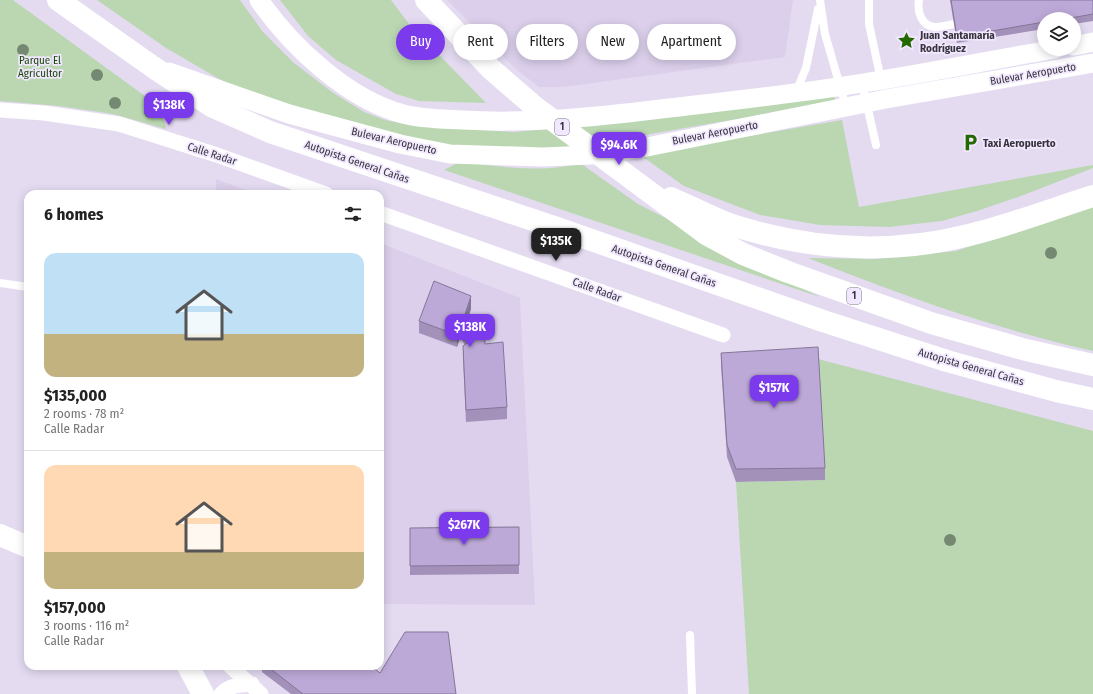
<!DOCTYPE html>
<html lang="en">
<head>
<meta charset="utf-8">
<style>
	body { margin:0; font-family:"Fira Sans Condensed",sans-serif; background:#f6f6f6; color:#222; height:100vh; display:flex; flex-direction:column; font-size:15px; white-space:nowrap }
	* { box-sizing:border-box; margin:0 }
	p { font-size:13px; color:#767676 }
	.icon { flex:none; width:22px; height:22px; fill:none; stroke:currentColor; stroke-width:2; stroke-linecap:round; stroke-linejoin:round }
	.map { position:relative; flex:1; overflow:hidden }
	.panel { position:absolute; left:24px; top:190px; width:360px; height:480px; display:flex; flex-direction:column; background:#fff; border-radius:12px; box-shadow:0 2px 10px #0003 }
	.panel>* { flex:none }
	.guide { position:absolute; left:396px; top:24px; width:380px; height:36px; display:flex; gap:8px }
	.tools { position:absolute; left:1037px; top:12px; display:grid; gap:8px }
	.tools a { display:grid; place-items:center; width:44px; height:44px; border-radius:50%; background:#fff; box-shadow:0 2px 10px #0003; font-size:20px }
	.price { position:absolute; translate:-50% -34px; padding:0 9px; border-radius:8px; background:#7c3aed; color:#fff; font-size:13px; line-height:26px; filter:drop-shadow(0 1px 2px #0008) }
	.price::after { content:''; position:absolute; left:50%; top:24px; width:12px; height:9px; margin-left:-6px; background:inherit; clip-path:polygon(0 0,100% 0,50% 100%) }
	.price.selected { background:#222; color:#fff }
	ul { padding:0; list-style:none }
	li { display:grid; align-content:center; gap:8px; height:212px; padding:0 20px }
	li+li { border-top:1px solid #e0e0e0 }
	li span { display:grid; place-items:center; height:124px; border-radius:12px; color:#555 }
	li>.icon { margin-inline-start:auto }
	span .icon { width:72px; height:72px; fill:#fffc; stroke-width:1 }
	li b { font-size:17px }
	h2 { display:flex; justify-content:space-between; align-items:center; height:48px; padding:0 20px; font-size:17px }
	.pill { padding:0 14px; border-radius:18px; background:#fff; box-shadow:0 2px 10px #0003; font-size:14px; line-height:36px }
	.pill.selected { background:#7c3aed; color:#fff }
	.map>svg:first-child { display:block }
	.built { fill:#dbcfeb }
	.green { fill:#bad7b2 }
	.lines { fill:none; stroke-linecap:round; stroke-linejoin:round }
	.service { stroke:#fff; stroke-width:8 }
	.minor { stroke:#fff; stroke-width:15 }
	.tertiary { stroke:#fff; stroke-width:19 }
	.primary { stroke:#fff; stroke-width:22 }
	.trunk { stroke:#fff; stroke-width:22 }
	.tree { fill:#758972 }
	.wall { fill:#a391ba }
	.shaded-wall { fill:#847697 }
	.building { fill:#bda9d8; stroke:#847697 }
	.labels { text-anchor:middle; dominant-baseline:central; stroke-width:3.5; stroke-linejoin:round; paint-order:stroke }
	.shield { fill:#f1e8ff; stroke:#706a77; stroke-width:1 }
	.shield-label { font-size:10px; font-weight:bold; fill:#38343d }
	.poi-label { font-size:11px; font-weight:bold; fill:#38343d; stroke:#f1e8ff; text-anchor:start }
	.park-label { font-size:11px; fill:#1a460a; stroke:#f1e8ff }
	.street-label { font-size:11px; fill:#38343d; stroke:#f1e8ff }
</style>
</head>
<body>
<div class="map">
<svg width="1093" height="694" viewBox="0 0 1093 694">
	<rect width="100%" height="100%" fill="#e4dbf1"/>
	<path class="built" d="M447,0H793L785,57L563,87H539L517,70Z
		M216,179L256,194H216Z
		M380,243L520,298L535,605L380,604Z"/>
	<path class="green" d="M0,0H13L160,107L166,129L113,114L59,106L0,101Z
		M97,0H240L263,32L294,63L332,92L364,112L385,120L416,126L514,132L597,125L834,96L835,99L834,102L576,147L520,150L459,147L421,142L331,118L247,91L221,80L166,48Z
		M280,0H391L409,24L486,103L419,101L396,94L336,60L308,36Z
		M842,120L859,207L1093,165V168L1021,196L977,211L942,221L889,227L820,225L760,215L684,186L640,155Z
		M459,162C498,166 542,174 580,163L638,204L820,297L444,170Z
		M1093,205V351C995,329 901,295 808,258L876,259L956,251Z
		M818,359L1093,431V694H749L736,482L825,480Z"/>
	<g class="lines">
		<path class="service" d="M820,0L825,34L846,107
			M869,0V24L881,80
			M919,0C917,11 921,26 935,27C941,27 948,25 954,24
			M862,83L876,145
			M796,92L806,68L818,9
			M0,283L28,287
			M690,635L692,694"/>
		<path class="minor" d="M0,110L44,113L119,124L217,155L326,194
			M380,213L723,335
			M230,666L261,694
			M221,694C230,685 239,685 252,684"/>
		<path class="tertiary" d="M259,0C291,46 347,99 403,114C422,119 443,119 462,120C529,124 595,117 661,109C728,101 796,94 863,83C927,73 991,60 1055,49
			M1074,46L1093,42
			M169,72L289,114L400,144L450,154L543,157L590,155L642,148L886,99L1093,63"/>
		<path class="primary" d="M0,535L28,547
			M188,666L203,694"/>
		<path class="trunk" d="M58,0L153,67L213,107L270,132L557,228L823,321L947,361L1056,391L1093,399
			M426,0L491,69L535,107L706,234L743,254L788,272L931,323L1026,350L1093,365
			M671,198C692,207 714,219 735,226C812,250 890,255 969,235C1011,225 1052,209 1093,196"/>
	</g>
	<g class="tree">
		<circle cx="23" cy="50" r="6"/>
		<circle cx="97" cy="75" r="6"/>
		<circle cx="115" cy="103" r="6"/>
		<circle cx="150" cy="112" r="6"/>
		<circle cx="1051" cy="253" r="6"/>
		<circle cx="950" cy="540" r="6"/>
	</g>
	<path class="wall" d="M950,0H1093V21L1074,24V19H1044V29L957,43Z
		M471,309L468,317L485,344L507,407V419L466,422L463,358V346L465,345L460,337L457,347L419,333V321Z
		M721,353L825,468V480L736,482L727,457L721,365Z
		M519,527V574L410,575V528Z
		M262,666H371L380,673L456,694H291L262,672Z"/>
	<path class="shaded-wall" d="M471,296V309L464,330V317Z
		M460,324V337L457,347V335Z"/>
	<path class="building" d="M951,0H1093V14L1065,19H1044V22L957,37Z
		M434,281L471,296L464,317H474L484,330L485,344L503,342L507,407L466,410L463,346L470,341L460,324L457,335L419,321Z
		M818,347L825,468L736,469L727,445L721,353Z
		M519,527V565L410,566V528Z
		M405,632H448L456,694H303L267,666H371L380,673Z"/>
	<defs>
		<symbol id="sight-bare" viewBox="-9 -9 18 18"><path d="M0-6L1.8-2.2L6-1.7L2.9 1.2L3.7 5.4L0 3.3L-3.7 5.4L-2.9 1.2L-6-1.7L-1.8-2.2Z" fill="#236900" stroke="#f1e8ff" stroke-width="2.5" paint-order="stroke"/></symbol>
		<symbol id="parking-bare" viewBox="-9 -9 18 18"><path d="M-3.5-5.5H1a3.5 3.5 0 0 1 0 7H-1V5.5H-3.5ZM-1-3.4V-.6H.8a1.4 1.4 0 0 0 0-2.8Z" fill="#236900" stroke="#f1e8ff" stroke-width="2.5" paint-order="stroke"/></symbol>
	</defs>
	<g fill-rule="evenodd">
		<use href="#sight-bare" x="894" y="28" width="25" height="25"/>
		<use href="#parking-bare" x="958" y="130" width="25" height="25"/>
	</g>
	<g class="labels">
		<g class="shield">
			<rect x="555" y="119" width="14" height="16" rx="3"/>
			<rect x="847" y="288" width="14" height="16" rx="3"/>
		</g>
		<g class="shield-label">
			<text x="562" y="127">1</text>
			<text x="854" y="296">1</text>
		</g>
		<g class="poi-label">
			<text x="920" y="35">Juan Santamaría<tspan x="920" dy="13">Rodríguez</tspan></text>
			<text x="983" y="143">Taxi Aeropuerto</text>
		</g>
		<g class="park-label">
			<text x="40" y="60">Parque El<tspan x="40" dy="13">Agricultor</tspan></text>
		</g>
		<g class="street-label">
			<text transform="translate(1033 74) rotate(-10)">Bulevar Aeropuerto</text>
			<text transform="translate(715 133) rotate(-11)">Bulevar Aeropuerto</text>
			<text transform="translate(394 141) rotate(13)">Bulevar Aeropuerto</text>
			<text transform="translate(212 154) rotate(18)">Calle Radar</text>
			<text transform="translate(357 162) rotate(19)">Autopista General Cañas</text>
			<text transform="translate(664 266) rotate(19)">Autopista General Cañas</text>
			<text transform="translate(597 290) rotate(20)">Calle Radar</text>
			<text transform="translate(971 367) rotate(16)">Autopista General Cañas</text>
		</g>
	</g>
</svg>
<div class="tools">
<a><svg class="icon" aria-label="layers" viewBox="0 0 24 24"><path d="M12 4l9 5-9 5-9-5zM3 14l9 5 9-5"/></svg></a>
</div>
<b class="price" style="left:169px;top:126px">$138K</b>
<b class="price" style="left:619px;top:166px">$94.6K</b>
<b class="price selected" style="left:556px;top:262px">$135K</b>
<b class="price" style="left:470px;top:348px">$138K</b>
<b class="price" style="left:774px;top:409px">$157K</b>
<b class="price" style="left:464px;top:546px">$267K</b>
<div class="guide">
<a class="pill selected">Buy</a>
<a class="pill">Rent</a>
<a class="pill">Filters</a>
<a class="pill">New</a>
<a class="pill">Apartment</a>
</div>
<section class="panel">
<h2>6 homes<svg class="icon" aria-label="filters" viewBox="0 0 24 24"><path d="M4 7h16M4 17h16"/><circle cx="9" cy="7" r="2"/><circle cx="15" cy="17" r="2"/></svg></h2>
<ul>
<li><span style="background:linear-gradient(#bfe0f5 65%,#c2b280 0)"><svg class="icon" aria-label="home" viewBox="0 0 24 24"><path d="M3 11l9-7 9 7M6 9v11h12V9"/></svg></span><div><b>$135,000</b><p>2 rooms · 78 m²</p><p>Calle Radar</p></div></li>
<li><span style="background:linear-gradient(#ffd9b3 70%,#c2b280 0)"><svg class="icon" aria-label="home" viewBox="0 0 24 24"><path d="M3 11l9-7 9 7M6 9v11h12V9"/></svg></span><div><b>$157,000</b><p>3 rooms · 116 m²</p><p>Calle Radar</p></div></li>
</ul>
</section>
</div>
</body>
</html>
